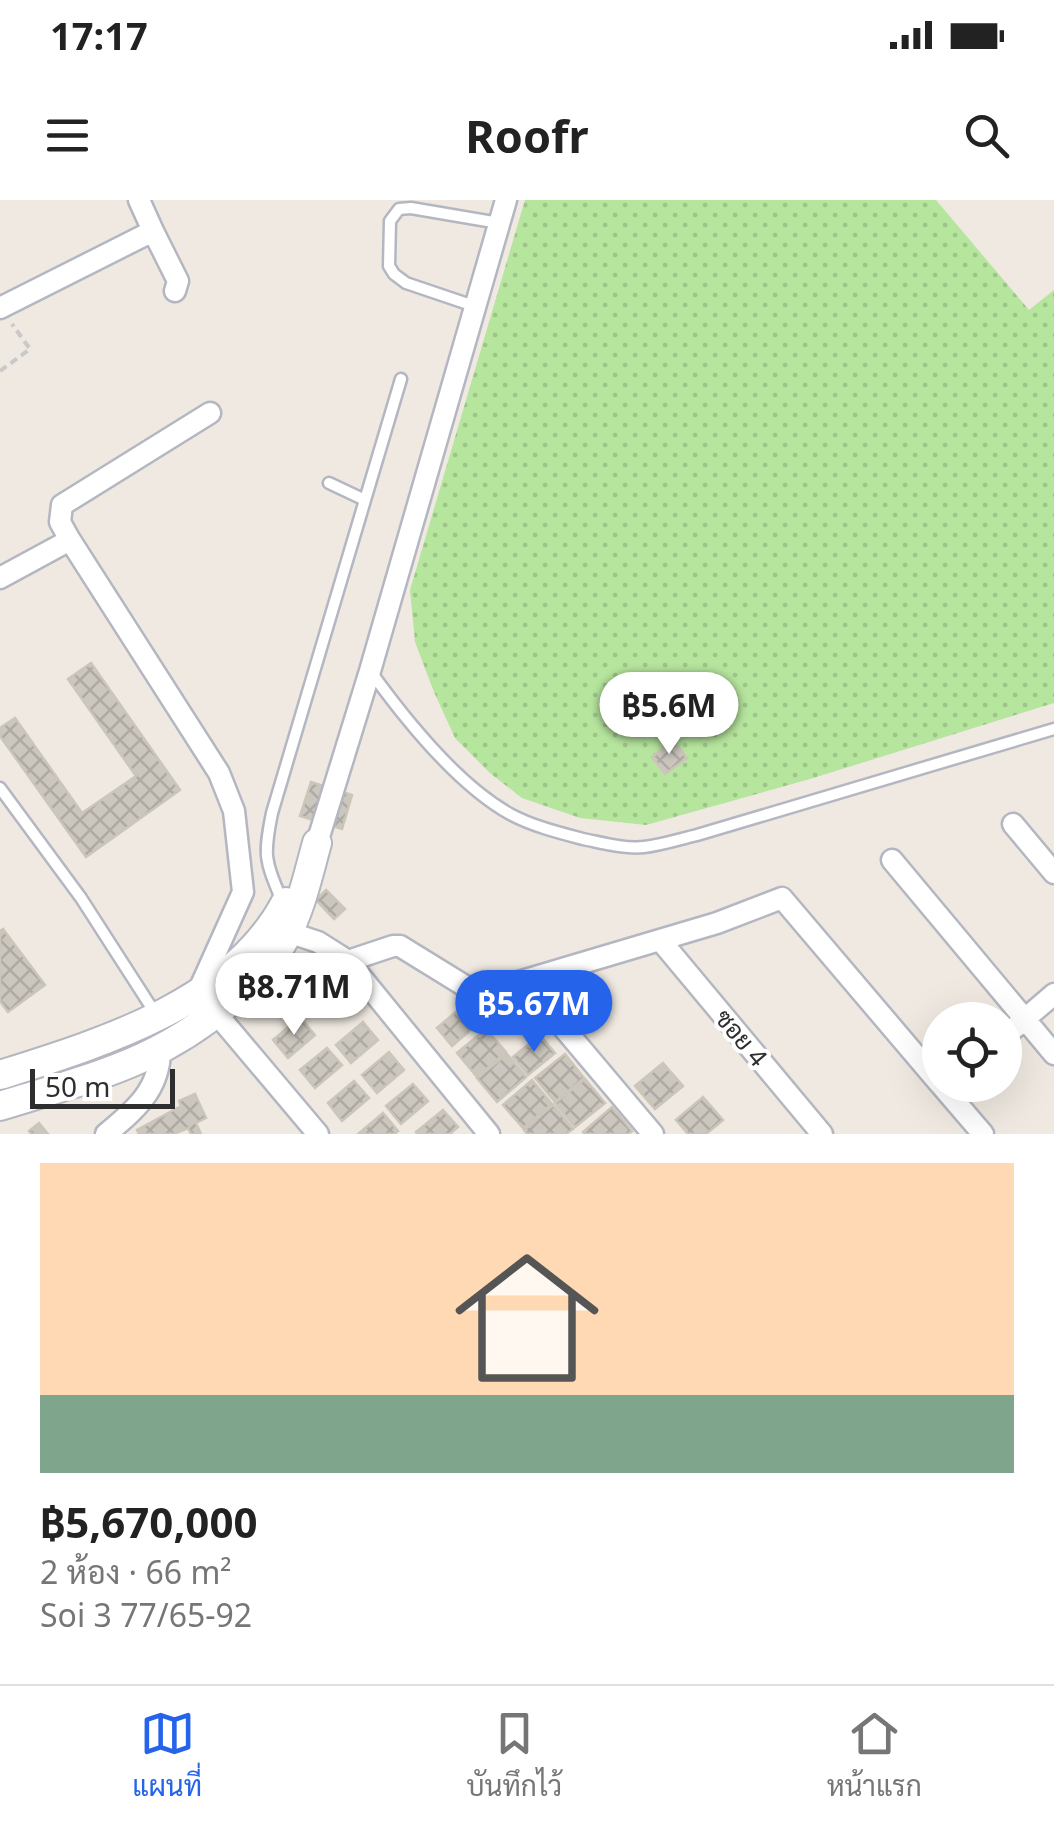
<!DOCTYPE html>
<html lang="th">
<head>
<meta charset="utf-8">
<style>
	body { margin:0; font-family:"Noto Sans",Sarabun,sans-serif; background:#f2f2f2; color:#222; height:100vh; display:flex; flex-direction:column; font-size:38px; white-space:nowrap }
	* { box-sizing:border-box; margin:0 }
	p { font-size:32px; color:#767676 }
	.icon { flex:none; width:55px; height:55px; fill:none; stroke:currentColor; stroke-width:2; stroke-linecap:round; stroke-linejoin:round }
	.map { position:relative; height:934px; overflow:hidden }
	.panel { display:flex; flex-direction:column; background:#fff; flex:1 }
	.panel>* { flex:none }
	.buttons { position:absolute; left:922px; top:802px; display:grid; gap:20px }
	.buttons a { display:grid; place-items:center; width:100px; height:100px; border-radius:50%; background:#fff; box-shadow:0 10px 40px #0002; font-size:50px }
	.scale { position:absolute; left:30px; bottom:25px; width:145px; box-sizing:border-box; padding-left:10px; border:5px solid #2e2e2e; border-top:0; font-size:28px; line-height:35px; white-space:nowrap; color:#2e2e2e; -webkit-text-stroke:8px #fff; paint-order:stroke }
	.price { position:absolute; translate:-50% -85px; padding:0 22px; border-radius:35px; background:#fff; color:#222; font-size:32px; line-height:65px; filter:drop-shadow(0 2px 5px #0008) }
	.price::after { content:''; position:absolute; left:50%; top:60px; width:30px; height:22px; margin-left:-15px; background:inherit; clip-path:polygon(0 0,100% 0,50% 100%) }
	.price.active { background:#2563eb; color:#fff }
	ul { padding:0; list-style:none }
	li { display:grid; align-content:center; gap:20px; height:530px; padding:0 40px }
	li+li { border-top:2px solid #e0e0e0 }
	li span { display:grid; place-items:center; height:310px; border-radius:0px; color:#555 }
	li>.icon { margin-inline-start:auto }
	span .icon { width:180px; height:180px; fill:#fffc; stroke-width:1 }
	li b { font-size:42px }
	.status { display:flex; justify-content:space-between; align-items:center; height:70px; padding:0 50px; background:#fff; direction:ltr }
	.status svg { height:28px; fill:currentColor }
	header { display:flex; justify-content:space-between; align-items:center; height:130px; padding:0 40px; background:#fff; font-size:45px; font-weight:700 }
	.tab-bar { display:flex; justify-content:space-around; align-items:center; height:140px; border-top:2px solid #e0e0e0; background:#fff; font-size:28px; color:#767676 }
	.tab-bar a { display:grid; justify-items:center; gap:5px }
	.tab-bar .active { color:#2563eb }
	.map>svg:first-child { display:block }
	.grass { fill:url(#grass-dots) }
	.building { fill:url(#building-cross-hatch); stroke:#cbc5ba; stroke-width:2.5 }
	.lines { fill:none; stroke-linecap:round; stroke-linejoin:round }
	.lane-casing { stroke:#b4b7c1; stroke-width:15 }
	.street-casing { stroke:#b4b7c1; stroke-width:25 }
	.secondary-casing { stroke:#b4b7c1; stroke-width:32 }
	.path { stroke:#c9c9c9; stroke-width:4; stroke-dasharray:8 5; stroke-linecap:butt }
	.lane { stroke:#fff; stroke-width:10 }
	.street { stroke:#fff; stroke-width:20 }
	.secondary { stroke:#fff; stroke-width:28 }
	.labels { text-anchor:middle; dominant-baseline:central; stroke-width:8; stroke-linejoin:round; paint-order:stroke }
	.street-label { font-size:25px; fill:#2e2e2e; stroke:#fff }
</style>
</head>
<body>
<div class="status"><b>17:17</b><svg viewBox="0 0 49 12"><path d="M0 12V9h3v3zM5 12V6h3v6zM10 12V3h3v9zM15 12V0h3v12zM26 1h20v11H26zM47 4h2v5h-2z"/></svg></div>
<header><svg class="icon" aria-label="menu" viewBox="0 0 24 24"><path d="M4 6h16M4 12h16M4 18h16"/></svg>Roofr<svg class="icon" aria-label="search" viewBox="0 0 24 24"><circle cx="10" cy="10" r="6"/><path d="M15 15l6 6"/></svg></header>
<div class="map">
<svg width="1054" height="934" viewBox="0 0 1054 934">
	<defs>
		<pattern id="grass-dots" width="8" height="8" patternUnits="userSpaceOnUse" patternTransform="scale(2.5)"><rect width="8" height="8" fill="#b6e59e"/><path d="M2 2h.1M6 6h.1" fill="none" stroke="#9dc588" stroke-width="1.8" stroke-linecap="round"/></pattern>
		<pattern id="building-cross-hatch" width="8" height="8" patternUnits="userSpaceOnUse" patternTransform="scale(2.5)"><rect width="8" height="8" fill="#cbc7bf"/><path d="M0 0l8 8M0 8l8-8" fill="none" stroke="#afaba4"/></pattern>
	</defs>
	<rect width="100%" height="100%" fill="#efe9e1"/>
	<path class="grass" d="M525,0H936L1029,110L1054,90V503L810,579L646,625L580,618L522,598L490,573L455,538L434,492L415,442L410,390Z"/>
	<path class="building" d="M91,463L180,590L86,657L0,536V528L15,518L82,613L136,576L68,479Z
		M673,540L687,558L665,574L652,557Z
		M311,582L352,595L342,629L300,616Z
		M326,690L345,709L334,719L316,700Z
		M3,729L45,785L8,812L0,801V731Z
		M464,805L479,823L452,846L437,828Z
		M300,817L315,835L288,858L273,840Z
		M363,822L378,840L351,863L336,845Z
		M486,829L506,852L477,877L457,853Z
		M540,835L555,853L528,875L513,857Z
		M327,848L342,865L315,888L300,870Z
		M389,852L404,870L377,893L362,875Z
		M507,854L526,877L497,902L477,878Z
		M565,854L584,878L555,902L535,878Z
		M663,863L683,886L655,909L635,886Z
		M585,879L605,903L575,927L555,903Z
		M532,880L552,904L523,928L503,905Z
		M354,881L369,898L342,921L328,903Z
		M413,884L428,901L401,924L386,906Z
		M195,894L206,918L196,923L201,934H191L188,928L174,934H139L137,930L181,906L179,901Z
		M703,897L723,920L706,934H688L676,920Z
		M553,905L573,929L566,934H527L524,930Z
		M612,907L632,931L628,934H585L583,932Z
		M443,910L458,927L450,934H417L416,932Z
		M383,913L398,931L394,934H358Z
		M39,923L48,934H31L29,931Z"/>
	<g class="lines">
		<defs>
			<path id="lane" d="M474,106L406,83L394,74L389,66L390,21L399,9L411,8L499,23
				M329,283L365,300
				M371,472C405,519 458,585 510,614C532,626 560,633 583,639C603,643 624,649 644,647C662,645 680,639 697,635L1054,529
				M0,588L81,698L155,813
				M282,701C265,660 263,657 272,613L401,179"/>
			<path id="street" d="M153,31L178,81L175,91
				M0,108L153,31L139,0
				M70,340L60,322L62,305L210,213
				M0,378L70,340L219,573L234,611L243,692L198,792
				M1013,624L1054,673
				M317,643L370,471L506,0
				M892,660L1054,854
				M288,732L318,742L348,761L489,934
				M661,741L822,934
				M348,761L393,746H400L473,791L485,792L717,723L782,698L940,884
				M524,781L653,934
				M216,813L318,934
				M1005,836L1054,794
				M941,885L983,934
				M106,934C134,911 160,890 160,850"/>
			<path id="secondary" d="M0,875C102,843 233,803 286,702
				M0,906C93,877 168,861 241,791C257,775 274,759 285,738C301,709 308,675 317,643"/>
		</defs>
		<use href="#lane" class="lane-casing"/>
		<use href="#street" class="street-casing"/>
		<use href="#secondary" class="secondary-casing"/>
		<path class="path" d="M0,171L30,149L12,124"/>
		<use href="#lane" class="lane"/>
		<use href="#street" class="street"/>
		<use href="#secondary" class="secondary"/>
	</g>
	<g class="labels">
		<g class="street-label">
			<text transform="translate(742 837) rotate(50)">ซอย 4</text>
		</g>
	</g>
</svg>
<div class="buttons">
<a><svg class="icon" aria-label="locate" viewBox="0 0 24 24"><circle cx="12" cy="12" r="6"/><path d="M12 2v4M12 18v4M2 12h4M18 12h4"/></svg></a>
</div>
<div class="scale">50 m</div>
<b class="price" style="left:669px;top:557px">฿5.6M</b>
<b class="price" style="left:294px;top:838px">฿8.71M</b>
<b class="price active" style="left:534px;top:855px">฿5.67M</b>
</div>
<section class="panel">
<ul>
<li><span style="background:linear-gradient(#ffd9b3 75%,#7fa58c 0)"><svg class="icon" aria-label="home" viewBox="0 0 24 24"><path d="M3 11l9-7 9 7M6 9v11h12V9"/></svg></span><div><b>฿5,670,000</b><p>2 ห้อง · 66 m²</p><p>Soi 3 77/65-92</p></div></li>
</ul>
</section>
<nav class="tab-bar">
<a class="active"><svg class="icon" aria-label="map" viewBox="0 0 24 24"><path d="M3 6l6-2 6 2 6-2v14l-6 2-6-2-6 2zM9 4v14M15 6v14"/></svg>แผนที่</a>
<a><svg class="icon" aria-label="saved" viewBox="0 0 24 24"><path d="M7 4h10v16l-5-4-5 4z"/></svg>บันทึกไว้</a>
<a><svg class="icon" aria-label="home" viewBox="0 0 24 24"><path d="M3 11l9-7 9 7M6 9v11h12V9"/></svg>หน้าแรก</a>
</nav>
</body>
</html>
